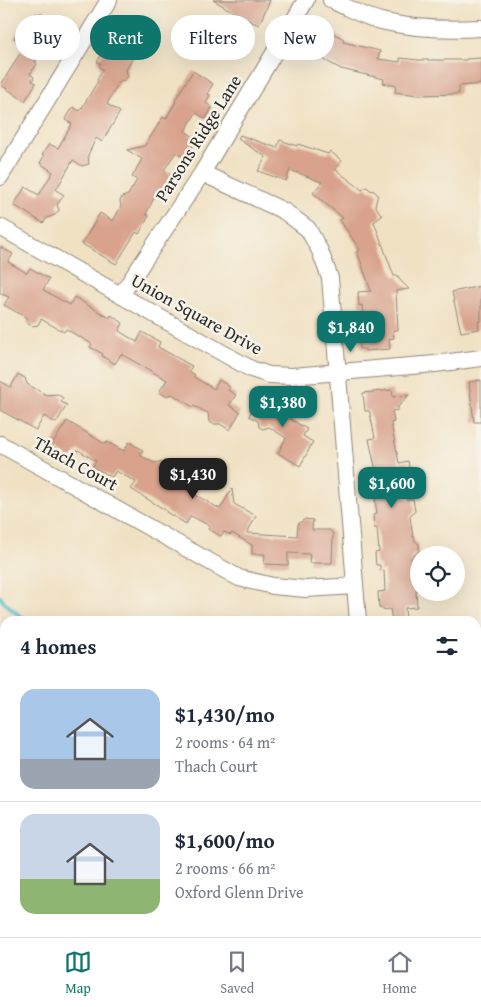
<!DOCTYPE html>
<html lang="en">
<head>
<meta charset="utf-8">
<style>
	body { margin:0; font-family:"Gentium Book Plus",serif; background:#f6f6f7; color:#1f2937; height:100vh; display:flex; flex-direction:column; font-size:19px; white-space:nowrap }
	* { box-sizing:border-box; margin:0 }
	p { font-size:16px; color:#747a83 }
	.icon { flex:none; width:28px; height:28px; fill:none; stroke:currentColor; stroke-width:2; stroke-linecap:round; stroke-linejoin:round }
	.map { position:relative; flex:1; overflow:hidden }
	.panel { position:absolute; left:0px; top:616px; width:481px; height:321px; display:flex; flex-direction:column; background:#fff; border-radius:15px 15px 0 0; box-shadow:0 5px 20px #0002 }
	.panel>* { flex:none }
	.top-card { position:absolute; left:15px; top:15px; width:451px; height:45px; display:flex; gap:10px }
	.buttons { position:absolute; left:410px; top:546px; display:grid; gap:10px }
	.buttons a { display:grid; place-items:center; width:55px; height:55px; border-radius:50%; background:#fff; box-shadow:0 5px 20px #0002; font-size:25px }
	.price { position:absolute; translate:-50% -42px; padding:0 11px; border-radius:10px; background:#0f766e; color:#fff; font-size:16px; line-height:32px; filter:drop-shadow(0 1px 2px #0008) }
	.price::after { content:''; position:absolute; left:50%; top:30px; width:15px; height:11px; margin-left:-8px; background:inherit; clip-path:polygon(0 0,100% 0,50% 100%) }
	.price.selected { background:#222; color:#fff }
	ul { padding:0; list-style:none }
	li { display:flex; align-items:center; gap:15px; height:125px; padding:0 20px }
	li+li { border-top:1px solid #e0e1e3 }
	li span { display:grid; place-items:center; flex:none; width:140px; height:100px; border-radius:15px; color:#555 }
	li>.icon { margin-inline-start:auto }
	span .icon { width:60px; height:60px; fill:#fffc; stroke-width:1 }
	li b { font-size:21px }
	h2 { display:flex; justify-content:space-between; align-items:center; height:60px; padding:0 20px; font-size:21px }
	.chip { padding:0 18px; border-radius:22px; background:#fff; box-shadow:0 5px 20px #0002; font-size:18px; line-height:45px }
	.chip.selected { background:#0f766e; color:#fff }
	.menu { display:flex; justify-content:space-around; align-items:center; height:70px; border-top:1px solid #e0e1e3; background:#fff; font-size:14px; color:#747a83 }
	.menu a { display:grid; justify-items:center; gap:2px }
	.menu .selected { color:#0f766e }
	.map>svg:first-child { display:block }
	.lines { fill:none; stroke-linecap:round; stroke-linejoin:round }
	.stream { stroke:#50bbcc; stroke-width:4.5 }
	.building { fill:#d8a28c }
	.minor-casing { stroke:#8e8677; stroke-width:18 }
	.minor { stroke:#fff; stroke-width:16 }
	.labels { text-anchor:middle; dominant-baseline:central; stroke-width:5; stroke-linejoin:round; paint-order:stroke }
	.street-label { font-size:18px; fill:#2b2b2b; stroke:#f7f3e8 }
</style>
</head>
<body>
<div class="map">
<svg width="481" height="937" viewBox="0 0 481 937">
	<rect width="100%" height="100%" fill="#f7f3e8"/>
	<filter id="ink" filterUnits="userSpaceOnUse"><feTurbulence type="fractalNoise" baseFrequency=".02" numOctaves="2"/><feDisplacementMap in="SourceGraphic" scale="10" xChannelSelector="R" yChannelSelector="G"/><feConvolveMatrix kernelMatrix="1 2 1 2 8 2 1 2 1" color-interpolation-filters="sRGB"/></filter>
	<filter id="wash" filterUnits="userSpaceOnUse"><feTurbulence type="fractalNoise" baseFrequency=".0096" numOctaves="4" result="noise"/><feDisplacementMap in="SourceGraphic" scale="20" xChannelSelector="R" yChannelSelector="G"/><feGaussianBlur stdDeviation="1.12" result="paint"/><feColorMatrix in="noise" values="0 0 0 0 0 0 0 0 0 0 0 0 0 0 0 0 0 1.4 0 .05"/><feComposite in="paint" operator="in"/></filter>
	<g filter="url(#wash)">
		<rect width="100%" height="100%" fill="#f0e1c3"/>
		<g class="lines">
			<path class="stream" d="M0,597C4,604 19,615 26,621
				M386,932L387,937"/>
		</g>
		<g id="blocks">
			<path class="building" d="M213,0H270L259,25L236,15L237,14Z
				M40,13L64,28L59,36L61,37L54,48L46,44L35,62L37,64L30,74L34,77L32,81L36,83L25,101L1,85L25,45L14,38L21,26L26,30L35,14Z
				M315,24L344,39L343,42L380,51L378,59L400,62V58L418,60H466V59L481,58V84L459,86V94L418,95L395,92L396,85L383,83L384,79L341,69L303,48Z
				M108,43L133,58L126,70L128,76L125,80L119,82L107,104L120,112L102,142L96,138L88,155L89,164L82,166L73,160L56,190L64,195L57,205L59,210L55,215L47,218L43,223L14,205L25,187L39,195L53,172L40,163L44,156L42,155L49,144L58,148L72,124L65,120L73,107L80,111L98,81L97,80L103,69L99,67L101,64L97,62Z
				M193,71L213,84L207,94L210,95L206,103L212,107L206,119L196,113L185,131L197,139L185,158L176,152L164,170L172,175L159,193L157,192L146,214L149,216L139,234L136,232L116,264L82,244L100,213L113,221L121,206L120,201L122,197L128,195L137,180L132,177L142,159L127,150L144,146L146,144L163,117L166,119L176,101L175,100Z
				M240,135L277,148L280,140L297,146L298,144L328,154L330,151L342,161L335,169L362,190L367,187L370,190L374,191L378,195L375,205L382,216L374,222L394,276H398L399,279L409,289L396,291L398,330H393L394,338L389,339L390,349L365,351V349H360L359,331H363V329H365L362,305L359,306L358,292L371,291L357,251L360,250L340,220L343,218L313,193L322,182L290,170L286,181L258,171L266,157L238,139Z
				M0,247L13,254L8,262L27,273L30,268L49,279L43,290L70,305L74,297L110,318L111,315L123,323L119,331L137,342L142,332L160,342L158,347L192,366L189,371L195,375L194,377L214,389L219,380L230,387L228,390L236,395L229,405L240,412L230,430L220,424H214L209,422L208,413L194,406L193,407L172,394L166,396L159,392L167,380L121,354L115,364L102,356L103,354L90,347L92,344L66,329L64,332L41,319L38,325L33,326L28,324L27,318L4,305L9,297L0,293Z
				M481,286V321L478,322L479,329L461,332L452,292Z
				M18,374L25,378L27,384L46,395L57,394L63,398L61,402L67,405L56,423L44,416L36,430L0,410V381L11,387Z
				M481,380V422H474L469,382Z
				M392,390L393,397L409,395L398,407V410L392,411L394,422L391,423L399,463L408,461L411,478H406V499H413L415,511L410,517L413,537H414L415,541L419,544V551L411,557L412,574H419V590H416L417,607L405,608L406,621H392L390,609L383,610V608H379L378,592L385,591L384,570L380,571V565H376L375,553L379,552L377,528H374L373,515L377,514L372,476H377L369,439L375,438L370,413L369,411H365L363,393Z
				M276,398L294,408L292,412L294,413L290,419L307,429L303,436L313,442L309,448H310L300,466L278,453L286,438L269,427L263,429L259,427L258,421L249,416L257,399L266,404L268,400L273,402Z
				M67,421L105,444L107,442L124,451L129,442L143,450L140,455L154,463L163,461L168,464L169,469L180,475L175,483L220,509L232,489L234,504L256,516L247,533L297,536L298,524L305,519L313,520L312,530H330L333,534L332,563H309L310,554L288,553V565L264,564L265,554H252V545L232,533L231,535L224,532L221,536L208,529L210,526L191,516L186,524L166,512L167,511L131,489L136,482L116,471L112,477L93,467L96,461L78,450L72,459L51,446Z"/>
		</g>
	</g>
	<g filter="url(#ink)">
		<use href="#blocks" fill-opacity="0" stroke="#8e8677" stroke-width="1"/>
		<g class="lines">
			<defs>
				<path id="minor" d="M331,0C347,7 364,17 381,21C414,29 447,30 481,28
					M202,173L284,211L308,229L320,251L330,278L358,621
					M0,177L109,0
					M0,227L251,369L269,375L292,376L435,364L481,358
					M121,295L202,173L306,0
					M0,444L239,578L273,586L306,589L355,586
					M0,679L5,683
					M476,798H481
					M0,812L5,811
					M194,932L195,937"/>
			</defs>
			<use href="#minor" class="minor-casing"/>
			<use href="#minor" class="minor"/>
		</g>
	</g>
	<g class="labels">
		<g class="street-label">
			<text transform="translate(198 138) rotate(-58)">Parsons Ridge Lane</text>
			<text transform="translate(197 314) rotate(29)">Union Square Drive</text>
			<text transform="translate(76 463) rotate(29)">Thach Court</text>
		</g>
	</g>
</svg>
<div class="buttons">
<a><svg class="icon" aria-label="locate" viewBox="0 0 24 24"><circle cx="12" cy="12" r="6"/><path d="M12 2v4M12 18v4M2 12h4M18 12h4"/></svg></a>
</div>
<b class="price" style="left:351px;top:353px">$1,840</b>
<b class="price" style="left:283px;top:428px">$1,380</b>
<b class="price selected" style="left:193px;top:500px">$1,430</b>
<b class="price" style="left:392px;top:509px">$1,600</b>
<div class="top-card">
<a class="chip">Buy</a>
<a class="chip selected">Rent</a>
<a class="chip">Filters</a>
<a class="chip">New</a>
</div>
<section class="panel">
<h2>4 homes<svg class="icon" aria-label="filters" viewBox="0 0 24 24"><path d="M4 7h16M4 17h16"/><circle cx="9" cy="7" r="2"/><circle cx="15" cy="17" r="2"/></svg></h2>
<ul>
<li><span style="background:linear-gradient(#a9c7e8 70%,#9aa5b1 0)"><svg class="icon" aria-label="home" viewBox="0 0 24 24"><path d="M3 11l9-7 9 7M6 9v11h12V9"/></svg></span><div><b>$1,430/mo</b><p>2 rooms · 64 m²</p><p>Thach Court</p></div></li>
<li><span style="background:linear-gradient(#c9d6e8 65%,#8fb573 0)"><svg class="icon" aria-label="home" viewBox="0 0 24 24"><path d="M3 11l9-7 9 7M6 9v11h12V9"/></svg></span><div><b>$1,600/mo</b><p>2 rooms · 66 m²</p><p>Oxford Glenn Drive</p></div></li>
</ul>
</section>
</div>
<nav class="menu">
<a class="selected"><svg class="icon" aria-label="map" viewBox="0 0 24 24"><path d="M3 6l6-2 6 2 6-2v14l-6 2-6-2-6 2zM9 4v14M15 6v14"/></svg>Map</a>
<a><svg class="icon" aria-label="saved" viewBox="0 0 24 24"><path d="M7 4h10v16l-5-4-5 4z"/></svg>Saved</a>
<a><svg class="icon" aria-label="home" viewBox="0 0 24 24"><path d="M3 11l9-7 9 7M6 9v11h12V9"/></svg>Home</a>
</nav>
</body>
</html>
